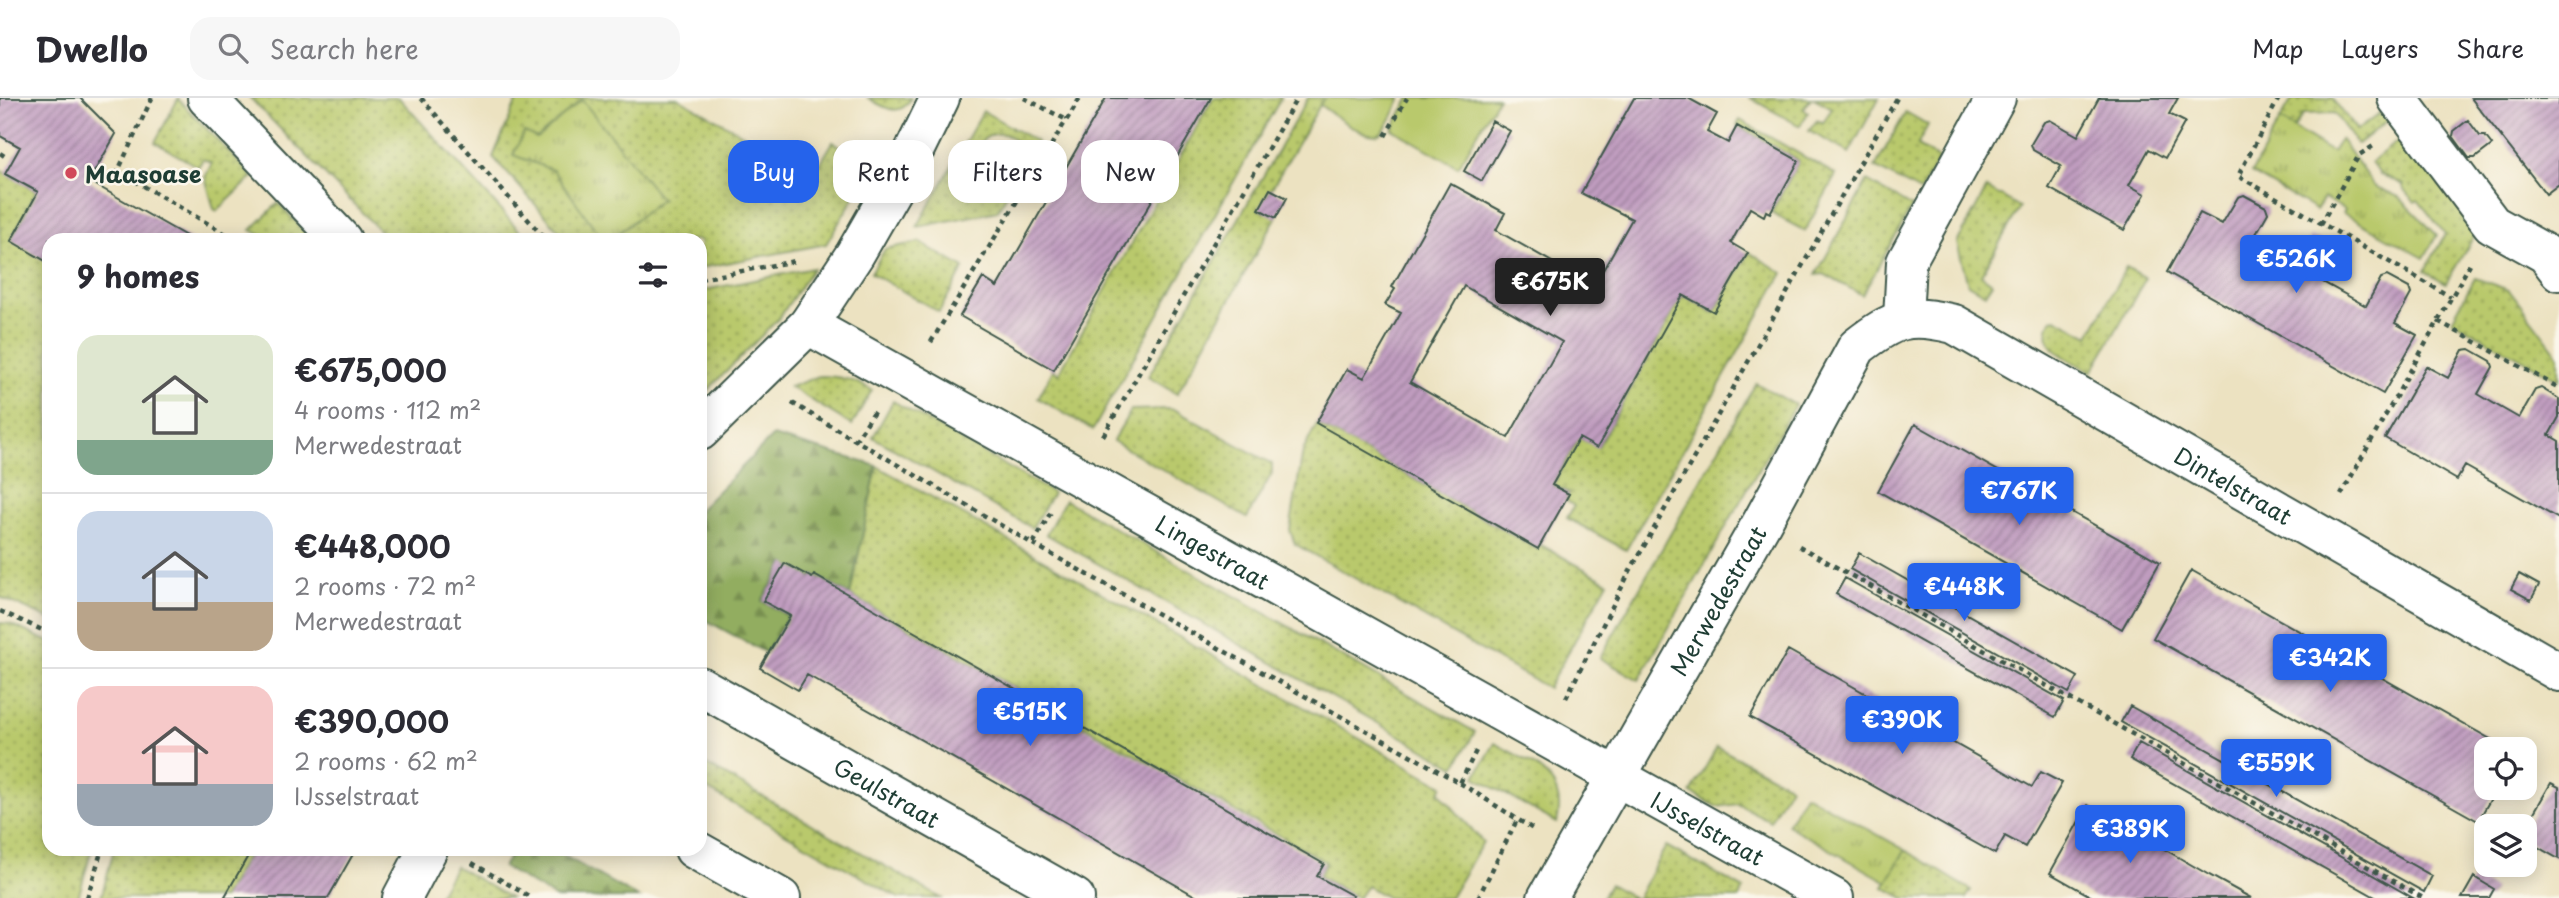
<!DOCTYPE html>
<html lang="en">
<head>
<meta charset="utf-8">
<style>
	body { margin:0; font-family:"Playpen Sans",sans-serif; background:#f7f7f7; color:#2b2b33; height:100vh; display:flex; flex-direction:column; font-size:26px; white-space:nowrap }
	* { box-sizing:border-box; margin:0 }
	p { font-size:23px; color:#7c7c81 }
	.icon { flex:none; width:38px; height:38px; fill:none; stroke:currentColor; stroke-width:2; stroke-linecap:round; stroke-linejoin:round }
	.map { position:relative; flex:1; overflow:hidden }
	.drawer { position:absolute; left:42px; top:135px; width:665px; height:623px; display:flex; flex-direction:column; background:#fff; border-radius:21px; box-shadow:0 4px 18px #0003 }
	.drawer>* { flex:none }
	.guide { position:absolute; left:728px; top:42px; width:665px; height:63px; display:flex; gap:14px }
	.controls { position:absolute; left:2474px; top:639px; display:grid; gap:14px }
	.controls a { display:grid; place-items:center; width:63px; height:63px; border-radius:14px; background:#fff; box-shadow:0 4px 18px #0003; font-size:35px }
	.price { position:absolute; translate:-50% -60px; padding:0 16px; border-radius:7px; background:#2563eb; color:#fff; font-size:23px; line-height:46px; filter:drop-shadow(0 2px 4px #0008) }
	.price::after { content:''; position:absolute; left:50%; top:42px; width:21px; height:16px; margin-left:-10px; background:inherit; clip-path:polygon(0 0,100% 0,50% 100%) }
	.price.selected { background:#222; color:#fff }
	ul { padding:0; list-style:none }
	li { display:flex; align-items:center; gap:21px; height:175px; padding:0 35px }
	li+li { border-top:2px solid #e1e1e2 }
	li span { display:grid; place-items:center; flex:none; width:196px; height:140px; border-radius:21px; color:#555 }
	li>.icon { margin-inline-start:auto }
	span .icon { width:84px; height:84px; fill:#fffc; stroke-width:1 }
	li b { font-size:30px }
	h2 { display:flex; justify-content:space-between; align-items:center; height:84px; padding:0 35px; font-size:30px }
	.tag { padding:0 24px; border-radius:21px; background:#fff; box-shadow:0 4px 18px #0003; font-size:24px; line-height:63px }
	.tag.selected { background:#2563eb; color:#fff }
	header { display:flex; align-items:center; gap:42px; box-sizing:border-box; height:98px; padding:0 35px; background:#fff; border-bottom:2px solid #e1e1e2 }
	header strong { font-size:33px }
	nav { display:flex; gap:38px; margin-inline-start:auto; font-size:24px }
	.search { width:490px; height:63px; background:#f7f7f7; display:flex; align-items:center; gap:18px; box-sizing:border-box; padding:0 24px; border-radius:21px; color:#7c7c81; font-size:26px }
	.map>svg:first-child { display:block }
	.grass { fill:url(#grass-dots); stroke:#6c8350; stroke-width:2 }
	.forest { fill:url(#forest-firs); stroke:#58754a; stroke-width:2 }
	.park { fill:url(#park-tufts); stroke:#6c8350; stroke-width:2 }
	.pitch { fill:#b9c96c; stroke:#6c8350; stroke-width:2 }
	.building { fill:url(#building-hatch); fill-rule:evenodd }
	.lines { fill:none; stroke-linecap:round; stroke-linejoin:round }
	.minor-casing { stroke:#3e5649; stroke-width:42 }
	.path { stroke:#3e5649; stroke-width:4.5; stroke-dasharray:5 5; stroke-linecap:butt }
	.minor { stroke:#fff; stroke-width:38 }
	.poi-dot { fill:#d1495b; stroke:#fbf7ec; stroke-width:2.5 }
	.labels { text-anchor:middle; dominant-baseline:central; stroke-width:5; stroke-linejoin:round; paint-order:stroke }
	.poi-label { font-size:23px; font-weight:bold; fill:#1f3d34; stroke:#fbf7ec; text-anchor:start }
	.street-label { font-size:23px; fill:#1f3d34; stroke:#fbf7ec }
</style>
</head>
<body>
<header>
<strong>Dwello</strong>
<div class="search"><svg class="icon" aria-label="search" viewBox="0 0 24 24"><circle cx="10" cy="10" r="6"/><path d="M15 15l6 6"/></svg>Search here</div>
<nav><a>Map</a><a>Layers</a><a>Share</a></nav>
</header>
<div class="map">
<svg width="2559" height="800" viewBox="0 0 2559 800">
	<defs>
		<pattern id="grass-dots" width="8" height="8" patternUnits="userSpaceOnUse" patternTransform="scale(1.75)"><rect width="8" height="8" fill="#b9c96c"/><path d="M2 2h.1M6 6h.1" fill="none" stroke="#96a45a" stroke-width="1.8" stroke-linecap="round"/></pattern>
		<pattern id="forest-firs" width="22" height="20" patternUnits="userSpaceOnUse" patternTransform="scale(1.75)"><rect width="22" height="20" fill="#92ad60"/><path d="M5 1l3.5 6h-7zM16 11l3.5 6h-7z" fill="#778e50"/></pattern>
		<pattern id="park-tufts" width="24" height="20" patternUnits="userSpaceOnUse" patternTransform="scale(1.75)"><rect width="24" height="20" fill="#b9c96c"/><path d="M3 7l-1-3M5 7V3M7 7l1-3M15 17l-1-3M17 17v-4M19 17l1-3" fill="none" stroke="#96a45a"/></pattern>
		<pattern id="building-hatch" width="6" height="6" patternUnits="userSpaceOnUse" patternTransform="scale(1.75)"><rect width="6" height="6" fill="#c09cbf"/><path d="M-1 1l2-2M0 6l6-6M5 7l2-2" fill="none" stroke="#9b809c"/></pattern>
	</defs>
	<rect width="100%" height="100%" fill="#fbf7ec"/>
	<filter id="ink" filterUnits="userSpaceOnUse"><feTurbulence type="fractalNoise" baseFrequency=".0143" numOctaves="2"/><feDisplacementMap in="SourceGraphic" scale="14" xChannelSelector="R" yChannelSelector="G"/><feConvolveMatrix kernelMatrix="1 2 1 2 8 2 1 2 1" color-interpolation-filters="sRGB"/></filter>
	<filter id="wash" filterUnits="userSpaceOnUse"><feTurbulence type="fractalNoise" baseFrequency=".00686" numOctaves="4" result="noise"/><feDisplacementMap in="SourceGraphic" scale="28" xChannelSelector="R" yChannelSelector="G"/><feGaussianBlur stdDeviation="1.57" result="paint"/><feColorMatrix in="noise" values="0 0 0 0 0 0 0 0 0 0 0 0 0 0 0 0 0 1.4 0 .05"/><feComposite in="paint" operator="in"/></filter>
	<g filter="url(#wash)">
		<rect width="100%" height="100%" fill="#ece2c1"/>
		<path class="grass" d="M250,0H399L528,142H389Z
			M518,0H678L814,76L833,44L864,65L865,81L826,146L700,170V142H567L493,59Z
			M868,0H911C900,21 883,9 868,0Z
			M1213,0H1281L1093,332L1038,300L1053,272L1059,275Z
			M1308,0H1324L1259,112L1278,116L1177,296L1148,279Z
			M1750,0H1811L1803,10L1808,15L1800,28Z
			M1814,0H1879L1849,55L1809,33L1817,22L1823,25L1832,10Z
			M2293,0H2332L2357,32L2386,11L2392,19L2357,46L2334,15L2303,16L2294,30L2280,22Z
			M178,1L253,79L217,113L214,111L205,79L212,65L203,61L198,69L155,44Z
			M983,13L1037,44L1025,64C1024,60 1023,53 1020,49C986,0 932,103 1012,88L997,113L917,129Z
			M1906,14L1928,27L1917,48L1939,60L1920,94L1875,69Z
			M1740,22L1836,77L1805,133L1771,115L1799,63L1737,27Z
			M2404,38L2477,133L2446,185L2425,173L2445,136L2418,102L2415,104L2403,89L2404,87L2380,76L2371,64Z
			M0,72L36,93L11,142L49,163V521L0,499Z
			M1867,83L1912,109L1862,197L1824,176L1816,177Z
			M1987,90L2020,109L1981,177L1992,185L1985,196L1968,186L1957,145Z
			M278,105L313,142H270L251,132Z
			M919,144L964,170L939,214L871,175L885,151Z
			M1749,154L1783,175L1626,452L1567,420L1574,408L1566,402L1569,395L1553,387L1579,340L1598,349L1683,197L1714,215Z
			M2126,169L2146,180L2092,274C2071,261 2034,251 2052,221L2056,220L2089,238Z
			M813,170L779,220L700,300V193Z
			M2475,180L2509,192L2559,258V282L2452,222Z
			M819,278C840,278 854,282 872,292L852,327L790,289Z
			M1756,285L1795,307L1639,582L1600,560Z
			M893,303L1053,395L1032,430L873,339Z
			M1168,311L1175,312L1272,366V375L1247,420L1113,343L1131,312Z
			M1317,326L1537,451L1541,447L1608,484L1548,590L1295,446L1290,432L1301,365L1303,353Z
			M877,368L1443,688L1439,694L1483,744L1450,800H1388L1367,788L1358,800L1319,778L1326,764L850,497Z
			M1065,402L1475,634L1455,669L1046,436Z
			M0,525L10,526L49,544V751H92L78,800H0Z
			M1495,645C1529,665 1569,677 1557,725L1475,679Z
			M1717,649L1790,688L1770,723L1738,706L1717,709L1691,695Z
			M700,663L941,800H899L700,687Z
			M1666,748L1744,791L1739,800H1637Z
			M114,751H251L223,800H101Z
			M1905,752L1971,792L1966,800H1904L1884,789Z
			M455,768L510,800H437Z
			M1610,786L1634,800H1602Z"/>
		<path class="forest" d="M773,338L877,368L850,497L814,477L811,480L784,465L762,503L788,518L766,555L700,519V411Z
			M514,751H552L639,800H556L503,769Z"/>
		<path class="park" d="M582,2L661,101L610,142H603L553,72L513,57L524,34L537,40Z
			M2280,22L2332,54L2340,41L2374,88L2399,99L2437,137L2424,160L2343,115L2345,112L2324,100L2316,112L2251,75Z
			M1805,696L1905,752L1887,784L1787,727Z"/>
		<path class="pitch" d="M1324,0H1401C1396,10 1390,26 1382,34C1369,46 1332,15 1320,7Z
			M1410,0H1498L1458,69L1392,31Z"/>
		<g id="blocks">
			<path class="building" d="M0,0H80L116,36L89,83L193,142H49V165L11,143L38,94L5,76L20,49L0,38Z
				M1106,0H1211L1054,272L960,218L983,180L997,189Z
				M1634,0H1688L1717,16L1707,34L1728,45L1737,28L1799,63L1770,115L1766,113L1764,118L1750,110L1731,145L1748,155L1714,214L1683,197L1597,350L1579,340L1552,387L1569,396L1538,451L1316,325L1347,271L1364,280L1401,215L1385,207L1395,191L1392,189L1450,85L1505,115L1496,132L1594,188L1632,121L1581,95ZM1464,188L1562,244L1508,340L1410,284Z
				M2099,0H2178L2169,16L2185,24L2165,60L2149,51L2129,87L2145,96L2124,132L2049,90L2061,68L2033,52L2031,46L2044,24L2050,22L2078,38Z
				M2471,0H2559V86L2546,96Z
				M2468,22L2480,38H2485L2492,47L2475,60H2469L2453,38L2454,33Z
				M1492,23L1510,33L1482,83L1464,73Z
				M1270,91L1287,100L1276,120L1259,111Z
				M2244,97L2266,109L2268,115L2252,143L2294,167L2310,139L2327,143L2338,150L2339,156L2323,184L2366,208L2381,180L2387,178L2409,190L2411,196L2395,225L2417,237L2383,296L2167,174L2200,115L2222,126L2238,99Z
				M2470,251L2491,263L2493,269L2478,296L2498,308L2519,320L2535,292L2541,290L2559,301V319L2549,337L2559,343V421L2465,368L2457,382L2385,340L2426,268L2448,280L2463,252Z
				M1915,326L2160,464L2122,531L1878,393Z
				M1859,455L2078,579L2069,595L1850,471Z
				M785,465L812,480L814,477L1324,766L1317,778L1353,798L1351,800H1199L807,577L798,592L760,570L790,518L763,503Z
				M2191,472L2508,651H2487V690H2497L2478,723L2153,540Z
				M2519,476L2539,487L2531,502L2511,491Z
				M1845,480L2064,603L2055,619L1836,496Z
				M1788,552L2032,689L2041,674L2062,685L2025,749L2005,738L1995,756L1750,619Z
				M2130,608L2432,778L2424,794L2121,624Z
				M2139,645L2371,776L2413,800H2377L2240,723L2130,661Z
				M2551,685L2559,689V761L2525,742V730Z
				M2088,707L2209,777L2251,800H2094L2050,775Z
				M252,751H356L328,800H224Z
				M2474,779L2494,791L2489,800H2462Z"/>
		</g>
	</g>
	<g filter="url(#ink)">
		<use href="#blocks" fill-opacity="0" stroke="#3e5649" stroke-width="2"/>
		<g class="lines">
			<defs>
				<g id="minor">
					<path d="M207,0L342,142"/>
					<path d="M2397,0L2492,126L2546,156L2559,173"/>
					<path d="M1903,221L1906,164L1996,0"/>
					<path id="s1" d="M808,227L1834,800"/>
					<path d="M700,333L808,227L855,156L913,55L940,0"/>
					<path id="s2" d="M700,588L1075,800"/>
					<path d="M694,751L781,800"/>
					<path d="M402,800L428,751"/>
					<path id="s3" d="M1547,800L1761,426L1857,249C1894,220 1908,215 1954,226L2559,574"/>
				</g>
			</defs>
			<use href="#minor" class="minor-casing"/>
			<path class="path" d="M152,0L118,73L236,142
				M421,0L546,142
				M1024,0L1067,22
				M2279,0L2238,78L2451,199
				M1385,38L1407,0
				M0,55L6,59
				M2321,126L2359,57L2375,47
				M700,181L795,163
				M2438,223L2559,290
				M931,244L1080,0
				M792,305L1033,446L1051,414
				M1103,338L1297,0
				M855,343L874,314
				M2341,397L2470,166
				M1033,446L1460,685L1476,653
				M1799,448L2423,800
				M0,513L49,535
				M1566,600L1630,473L1897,0
				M1460,685L1533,731
				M472,765L532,800
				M87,800L102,751
				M1478,800L1517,722"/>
			<use href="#minor" class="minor"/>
		</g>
	</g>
	<circle class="poi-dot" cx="71" cy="75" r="7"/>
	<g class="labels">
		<g class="poi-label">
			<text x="85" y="75">Maasoase</text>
		</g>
		<g class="street-label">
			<text stroke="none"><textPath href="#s3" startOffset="1060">Dintelstraat</textPath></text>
			<text stroke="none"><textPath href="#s1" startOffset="464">Lingestraat</textPath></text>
			<text stroke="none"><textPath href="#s3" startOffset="343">Merwedestraat</textPath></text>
			<text stroke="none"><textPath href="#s2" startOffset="215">Geulstraat</textPath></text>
			<text stroke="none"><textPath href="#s1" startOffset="1031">IJsselstraat</textPath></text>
		</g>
	</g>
</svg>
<div class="controls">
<a><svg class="icon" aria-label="locate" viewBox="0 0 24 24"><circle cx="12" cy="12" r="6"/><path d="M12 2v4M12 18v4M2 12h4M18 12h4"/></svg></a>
<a><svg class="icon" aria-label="layers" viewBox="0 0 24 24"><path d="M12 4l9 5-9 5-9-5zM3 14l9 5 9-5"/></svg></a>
</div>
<b class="price" style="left:2296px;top:197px">€526K</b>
<b class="price selected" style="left:1550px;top:220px">€675K</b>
<b class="price" style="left:2019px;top:429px">€767K</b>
<b class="price" style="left:1964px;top:525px">€448K</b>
<b class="price" style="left:2330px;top:596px">€342K</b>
<b class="price" style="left:1030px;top:650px">€515K</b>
<b class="price" style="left:1902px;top:658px">€390K</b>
<b class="price" style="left:2276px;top:701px">€559K</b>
<b class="price" style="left:2130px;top:767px">€389K</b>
<div class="guide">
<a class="tag selected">Buy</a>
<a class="tag">Rent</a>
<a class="tag">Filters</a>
<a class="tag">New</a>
</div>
<section class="drawer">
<h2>9 homes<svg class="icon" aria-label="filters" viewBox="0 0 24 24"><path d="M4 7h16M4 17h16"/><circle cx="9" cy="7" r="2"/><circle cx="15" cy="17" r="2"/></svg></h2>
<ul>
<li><span style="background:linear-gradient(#dfe7d0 75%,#7fa58c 0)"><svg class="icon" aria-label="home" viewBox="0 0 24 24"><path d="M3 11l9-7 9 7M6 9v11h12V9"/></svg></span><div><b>€675,000</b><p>4 rooms · 112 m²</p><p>Merwedestraat</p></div></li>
<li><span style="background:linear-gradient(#c9d6e8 65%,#b9a48a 0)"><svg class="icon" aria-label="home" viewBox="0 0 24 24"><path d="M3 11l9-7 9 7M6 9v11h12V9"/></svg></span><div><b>€448,000</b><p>2 rooms · 72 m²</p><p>Merwedestraat</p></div></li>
<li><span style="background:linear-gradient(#f6c9c9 70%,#9aa5b1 0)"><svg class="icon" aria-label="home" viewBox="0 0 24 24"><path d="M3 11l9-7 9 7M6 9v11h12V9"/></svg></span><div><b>€390,000</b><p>2 rooms · 62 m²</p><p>IJsselstraat</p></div></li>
</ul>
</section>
</div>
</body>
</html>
